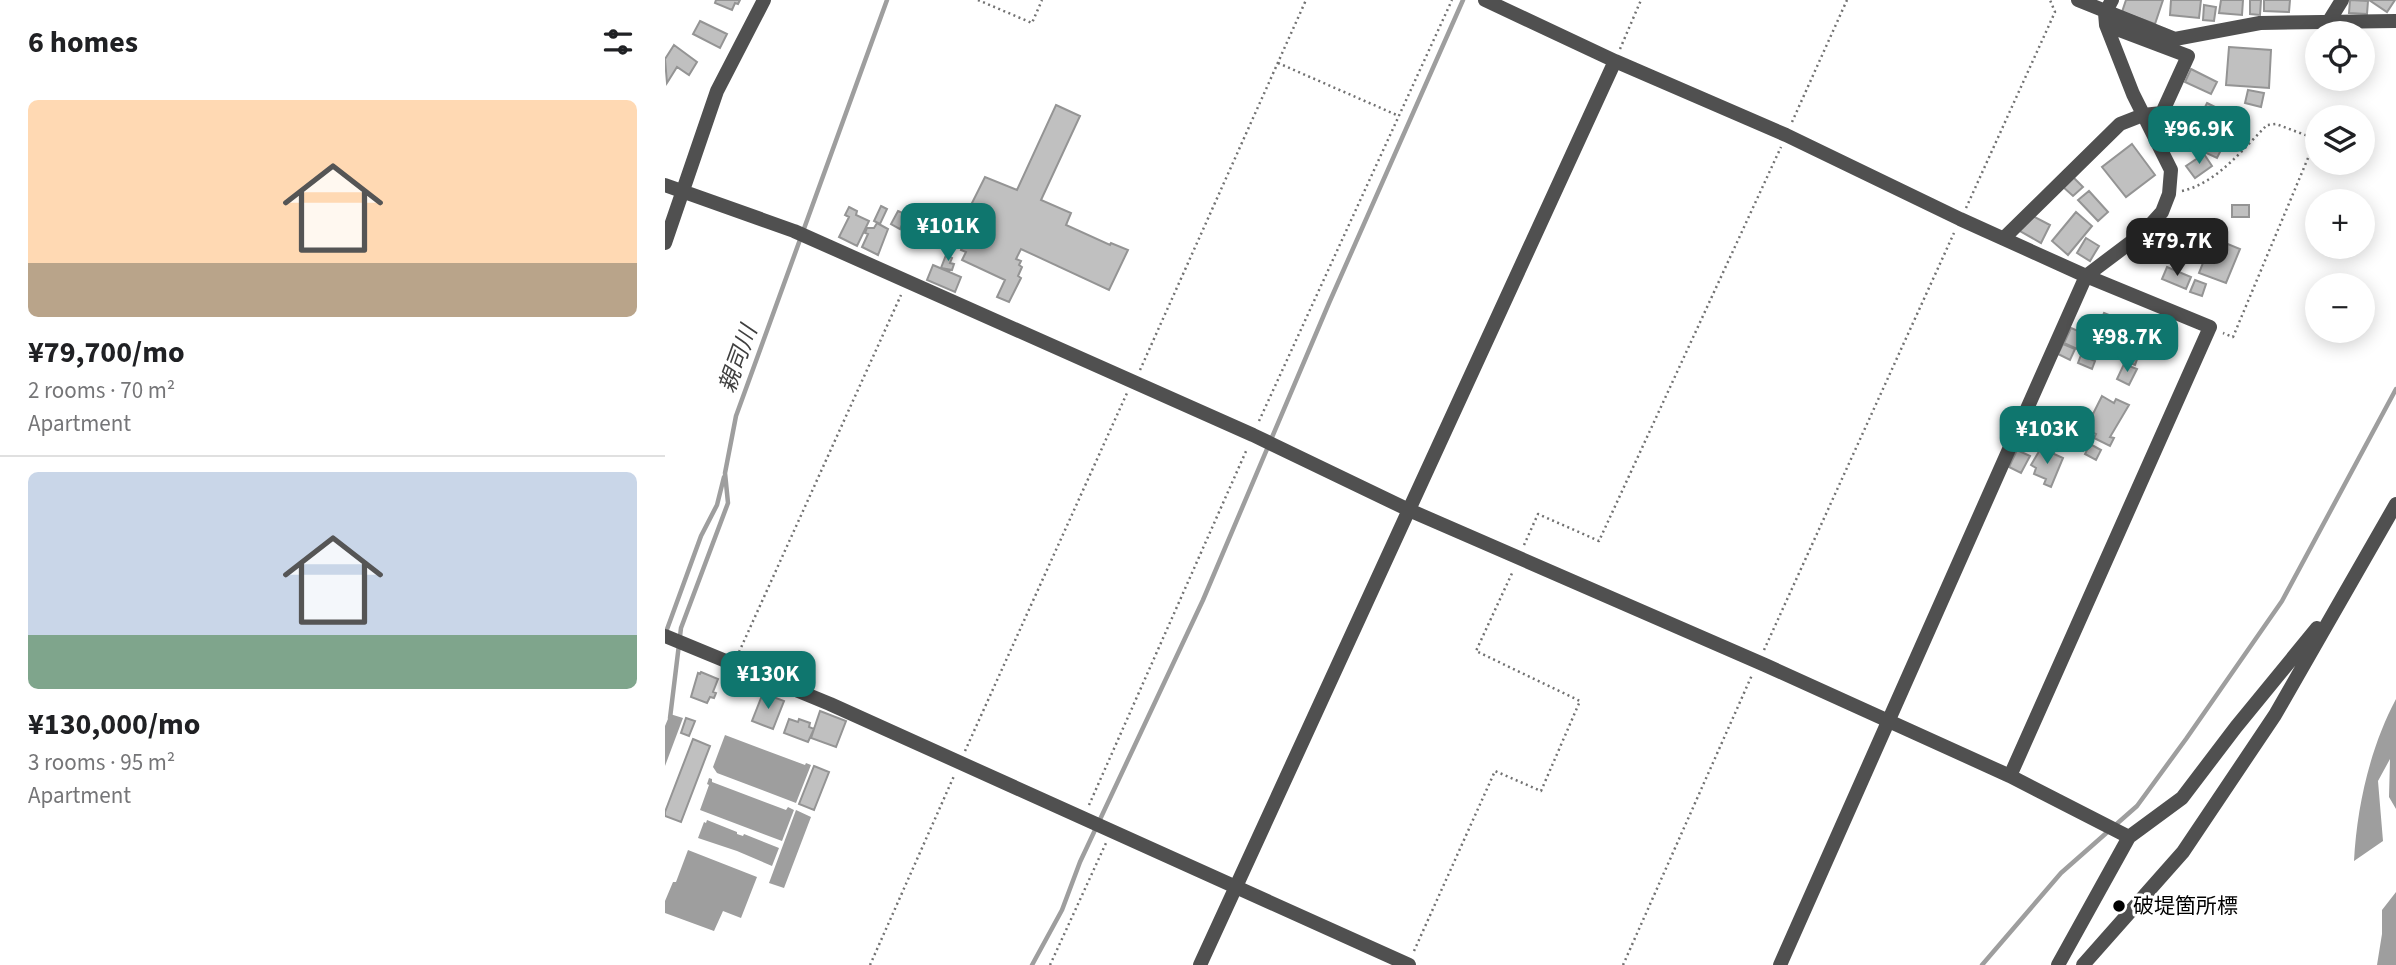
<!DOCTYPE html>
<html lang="en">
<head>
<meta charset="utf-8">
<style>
	body { margin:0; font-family:"Source Sans 3","Noto Sans JP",sans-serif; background:#f6f6f6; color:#202124; height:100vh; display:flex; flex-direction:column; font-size:26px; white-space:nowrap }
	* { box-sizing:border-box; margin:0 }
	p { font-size:23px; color:#757577 }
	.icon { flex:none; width:38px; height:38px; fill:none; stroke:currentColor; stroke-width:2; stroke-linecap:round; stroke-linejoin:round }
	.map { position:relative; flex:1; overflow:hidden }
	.panel { display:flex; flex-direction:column; background:#fff; width:665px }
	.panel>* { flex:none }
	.tools { position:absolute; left:1640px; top:21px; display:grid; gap:14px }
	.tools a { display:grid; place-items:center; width:70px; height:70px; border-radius:50%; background:#fff; box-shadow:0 4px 18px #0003; font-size:35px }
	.price { position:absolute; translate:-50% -60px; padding:0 16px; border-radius:14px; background:#0f766e; color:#fff; font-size:23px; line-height:46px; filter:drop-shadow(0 2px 4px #0008) }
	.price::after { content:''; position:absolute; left:50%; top:42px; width:21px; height:16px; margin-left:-10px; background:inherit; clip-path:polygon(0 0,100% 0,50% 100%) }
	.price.current { background:#222; color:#fff }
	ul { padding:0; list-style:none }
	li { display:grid; align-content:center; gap:14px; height:371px; padding:0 28px }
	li+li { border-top:2px solid #e0e0e0 }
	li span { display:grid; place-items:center; height:217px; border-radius:10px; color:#555 }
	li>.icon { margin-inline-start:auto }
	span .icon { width:126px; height:126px; fill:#fffc; stroke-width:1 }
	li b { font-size:30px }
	h2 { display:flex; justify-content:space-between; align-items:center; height:84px; padding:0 28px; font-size:30px }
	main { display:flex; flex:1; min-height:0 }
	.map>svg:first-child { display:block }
	.water { fill:#9e9e9e }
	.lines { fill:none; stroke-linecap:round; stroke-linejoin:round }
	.stream { stroke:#9e9e9e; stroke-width:4.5 }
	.building { fill:#c0c0c0; stroke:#949494; stroke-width:2 }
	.path { stroke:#727272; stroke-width:2.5; stroke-dasharray:2 3.5; stroke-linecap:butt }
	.minor { stroke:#505050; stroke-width:14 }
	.poi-dot { fill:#000; stroke:#fff; stroke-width:2.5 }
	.labels { text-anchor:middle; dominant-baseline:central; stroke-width:6; stroke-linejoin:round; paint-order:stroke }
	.poi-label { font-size:21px; fill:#000; stroke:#fff; text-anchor:start }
	.water-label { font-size:23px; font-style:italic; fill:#3f3f3f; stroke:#fff }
</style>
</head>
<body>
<main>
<section class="panel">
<h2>6 homes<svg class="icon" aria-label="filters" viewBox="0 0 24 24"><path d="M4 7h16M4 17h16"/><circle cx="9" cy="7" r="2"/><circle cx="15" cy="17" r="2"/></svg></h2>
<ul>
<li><span style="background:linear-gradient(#ffd9b3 75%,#b9a48a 0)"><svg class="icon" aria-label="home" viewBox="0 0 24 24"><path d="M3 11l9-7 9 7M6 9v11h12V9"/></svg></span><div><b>¥79,700/mo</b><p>2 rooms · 70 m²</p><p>Apartment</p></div></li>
<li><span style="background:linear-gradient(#c9d6e8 75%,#7fa58c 0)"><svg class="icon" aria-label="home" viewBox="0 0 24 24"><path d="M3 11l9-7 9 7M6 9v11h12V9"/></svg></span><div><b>¥130,000/mo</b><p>3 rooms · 95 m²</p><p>Apartment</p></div></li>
</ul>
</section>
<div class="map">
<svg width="1731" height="965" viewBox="0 0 1731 965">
	<rect width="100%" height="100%" fill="#fff"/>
	<path class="water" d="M1731,699V809L1724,797L1725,759L1713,781L1718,841L1689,861C1692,806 1705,748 1731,699Z
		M5,714L18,718L0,766V726Z
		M60,735L140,765L141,763L146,765L131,803L52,773L48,767Z
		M44,778L47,779V782L121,810L123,807L129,810L117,841L35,810L44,785L42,784Z
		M131,810L146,817L119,888L104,883Z
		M42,820L72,832V834L78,836L79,834L114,848L107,866L72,851L33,838L39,822L41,823Z
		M23,850L92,877L76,918L58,911L49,931L0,913V901L8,882H11Z
		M1731,892V965H1712L1717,934V910Z"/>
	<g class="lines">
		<path class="stream" d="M1,632L36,536L52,505L59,477
			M5,718L16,628L63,503L60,473L71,416L222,0
			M367,965L397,910L415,862L538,600L664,303L798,0
			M1317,965L1396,873L1472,806L1521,739L1617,601L1731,389"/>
	</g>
	<path class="building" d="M51,0H75L73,4L70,3L67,10L50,3Z
		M1461,0H1498L1490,24L1457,12Z
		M1506,0H1536L1534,18L1505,15Z
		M1556,0H1578L1577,15L1554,13Z
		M1585,0H1596L1595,15L1585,14Z
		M1599,0H1625L1624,12L1599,11Z
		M1685,0L1703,1L1702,14L1684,13Z
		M1704,0H1730L1722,12Z
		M1539,5L1551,7L1549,21L1538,20Z
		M35,21L62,34L55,48L28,34Z
		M9,45L32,62L24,75L12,67L2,83L0,59Z
		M1564,47L1606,50L1604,88L1561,85Z
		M1526,69L1552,82L1546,94L1520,82Z
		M1583,90L1599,93L1596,107L1580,103Z
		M1542,103L1572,118L1552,158L1522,144Z
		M391,105L415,116L376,200L406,213L401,225L445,245L446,243L463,250L444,290L356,249L351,259L356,261L354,265L357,267L353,276L356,278L344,302L332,297L340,280L297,260L301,252L296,250L305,231L296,227L300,218L309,223L315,209L306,205L320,177L352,190Z
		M1513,126L1522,140L1511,146L1502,133Z
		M1467,144L1490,175L1461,197L1437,167Z
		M1539,154L1547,166L1530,178L1521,166Z
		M1407,176L1418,187L1408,196L1397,186Z
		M1424,191L1443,212L1433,221L1413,200Z
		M1567,205H1584V217H1567Z
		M216,206L222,209L215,224L209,221Z
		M184,207L192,211L191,215L204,221L192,246L174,237L184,217L180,215Z
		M233,211L242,215L235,229L226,224Z
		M1411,212L1427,226L1403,255L1387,241Z
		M1364,214L1385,225L1376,243L1355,231Z
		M212,223L223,229L213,255L197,247L203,234L200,233L202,228H209Z
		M1421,238L1434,246L1425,261L1412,253Z
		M1548,238L1575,249L1561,283L1534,273Z
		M281,255L287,258L285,263L289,264L287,270L276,268Z
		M268,265L296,277L290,292L262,280Z
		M1502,267L1526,277L1521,289L1497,279Z
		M1530,280L1541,284L1537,296L1525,292Z
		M1439,313L1468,325L1458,349L1461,350L1457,359L1425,346Z
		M1406,328L1418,333L1412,349L1399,343Z
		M1398,344L1410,349L1405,360L1393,354Z
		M1467,348L1475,351L1470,365L1462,362L1463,358L1459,357L1462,350L1466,351Z
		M1416,355L1430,361L1427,369L1413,363Z
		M1459,364L1472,369L1464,385L1452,379Z
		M1437,396L1449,403L1451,399L1464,405L1445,437L1449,438L1445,446L1429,438L1431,434L1414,427L1422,411L1428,414Z
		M1387,420L1417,434L1414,439L1422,443L1418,451L1380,434Z
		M1425,444L1436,450L1431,460L1420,454Z
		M1376,448L1398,458L1386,487L1379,484L1381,479L1369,474L1371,468L1366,465Z
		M1352,450L1365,456L1356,473L1344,467Z
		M36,672L53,679L48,692L51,693L49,698L45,697L42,703L26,697L33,673L35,674Z
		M98,693L119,701L108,729L87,721Z
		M155,711L181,721L171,747L146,738Z
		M21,718L30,721L24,736L16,733Z
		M124,719L133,722L134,719L145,723L144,727L149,729L143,742L119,733Z
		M28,739L45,746L16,822L0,816V812Z
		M149,766L164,772L149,810L134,804Z"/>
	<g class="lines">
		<path class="path" d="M313,0L367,23L377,0
			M955,49L976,0
			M613,63L734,116
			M1127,122L1182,0
			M1517,191C1552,183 1578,149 1602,125L1611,124L1651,139L1568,337L1558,333
			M1301,208L1390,12L1385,0
			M475,370L641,0
			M594,421L787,0
			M859,545L873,514L934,541L1116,147
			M1099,650L1289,233
			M74,652L236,295
			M300,751L462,393
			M424,805L582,449
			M749,951L830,771L876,791L915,701L811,651L848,571
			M205,965L289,776
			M385,965L441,843
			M958,965L1087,675"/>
		<path class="minor" d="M820,0L950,61L1121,135L1295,219L1421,276L1545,327L1345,776
			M1413,0L1510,39L1595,23L1731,21
			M1664,21L1677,0
			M0,185L129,231L588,435L744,510L1100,665L1345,776L1464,837
			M1339,238L1455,124L1478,115L1497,113L1523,56L1441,25
			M0,243L52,91L99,0
			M0,636L165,704L744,965
			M535,965L950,61
			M1115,965L1421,276L1478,233L1497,212L1504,194L1506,170L1468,94L1441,25L1440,13L1447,0
			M1393,965L1464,837L1517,798L1571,727L1652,628
			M1418,965L1518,852L1610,715L1731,504"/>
	</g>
	<circle class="poi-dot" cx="1454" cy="906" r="7"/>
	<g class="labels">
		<g class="poi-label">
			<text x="1468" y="906">破堤箇所標</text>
		</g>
		<g class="water-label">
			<text transform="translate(73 359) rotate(-70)">親司川</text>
		</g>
	</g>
</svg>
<div class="tools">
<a><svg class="icon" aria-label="locate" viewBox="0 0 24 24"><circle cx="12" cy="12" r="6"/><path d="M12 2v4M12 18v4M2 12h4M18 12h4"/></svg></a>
<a><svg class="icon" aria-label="layers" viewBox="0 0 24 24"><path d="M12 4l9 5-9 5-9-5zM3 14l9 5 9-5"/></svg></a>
<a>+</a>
<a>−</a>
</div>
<b class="price" style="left:1534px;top:166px">¥96.9K</b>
<b class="price" style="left:283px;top:263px">¥101K</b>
<b class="price current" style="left:1512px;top:278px">¥79.7K</b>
<b class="price" style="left:1462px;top:374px">¥98.7K</b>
<b class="price" style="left:1382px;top:466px">¥103K</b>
<b class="price" style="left:103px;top:711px">¥130K</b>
</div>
</main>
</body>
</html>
